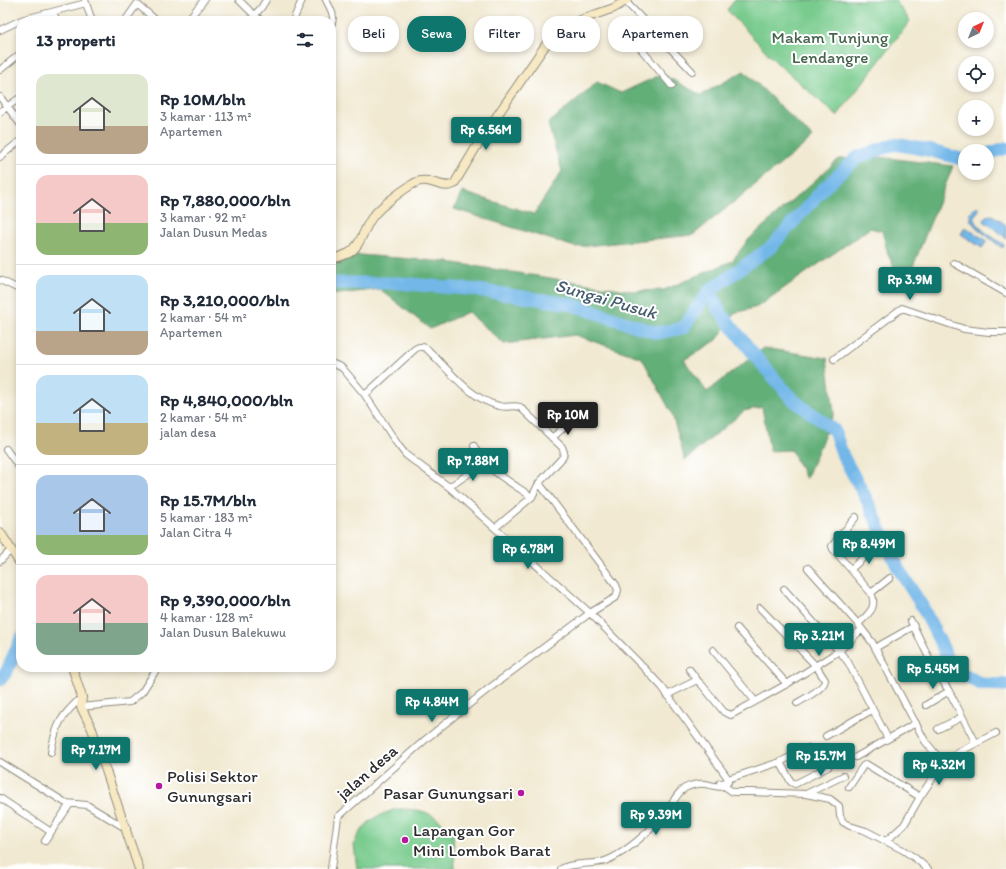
<!DOCTYPE html>
<html lang="id">
<head>
<meta charset="utf-8">
<style>
	body { margin:0; font-family:Itim,sans-serif; background:#f2f2f3; color:#1f2937; height:100vh; display:flex; flex-direction:column; font-size:15px; white-space:nowrap }
	* { box-sizing:border-box; margin:0 }
	p { font-size:13px; color:#747a83 }
	.icon { flex:none; width:22px; height:22px; fill:none; stroke:currentColor; stroke-width:2; stroke-linecap:round; stroke-linejoin:round }
	.map { position:relative; flex:1; overflow:hidden }
	.panel { position:absolute; left:16px; top:16px; width:320px; height:656px; display:flex; flex-direction:column; background:#fff; border-radius:16px; box-shadow:0 2px 6px #0003 }
	.panel>* { flex:none }
	.hud { position:absolute; left:348px; top:16px; width:380px; height:36px; display:flex; gap:8px }
	.needle { width:26px; rotate:43deg }
	.buttons { position:absolute; left:958px; top:12px; display:grid; gap:8px }
	.buttons a { display:grid; place-items:center; width:36px; height:36px; border-radius:50%; background:#fff; box-shadow:0 2px 6px #0003; font-size:20px }
	.price { position:absolute; translate:-50% -34px; padding:0 9px; border-radius:4px; background:#0f766e; color:#fff; font-size:13px; line-height:26px; filter:drop-shadow(0 1px 2px #0008) }
	.price::after { content:''; position:absolute; left:50%; top:24px; width:12px; height:9px; margin-left:-6px; background:inherit; clip-path:polygon(0 0,100% 0,50% 100%) }
	.price.on { background:#222; color:#fff }
	ul { padding:0; list-style:none }
	li { display:flex; align-items:center; gap:12px; height:100px; padding:0 20px }
	li+li { border-top:1px solid #e0e1e3 }
	li span { display:grid; place-items:center; flex:none; width:112px; height:80px; border-radius:12px; color:#555 }
	li>.icon { margin-inline-start:auto }
	span .icon { width:48px; height:48px; fill:#fffc; stroke-width:1 }
	li b { font-size:17px }
	h2 { display:flex; justify-content:space-between; align-items:center; height:48px; padding:0 20px; font-size:17px }
	.pill { padding:0 14px; border-radius:16px; background:#fff; box-shadow:0 2px 6px #0003; font-size:14px; line-height:36px }
	.pill.on { background:#0f766e; color:#fff }
	.map>svg:first-child { display:block }
	.green { fill:#78cb8d; stroke:#527b5c }
	.forest { fill:#62af78; stroke:#466d52 }
	.water { fill:#73b7e9; stroke:#4f718a }
	.lines { fill:none; stroke-linecap:round; stroke-linejoin:round }
	.river { stroke:#73b7e9; stroke-width:13 }
	.street-casing { stroke:#8e8a7e; stroke-width:8 }
	.secondary-casing { stroke:#8e8a7e; stroke-width:10 }
	.street { stroke:#fff; stroke-width:6 }
	.secondary { stroke:#f6e9c3; stroke-width:8 }
	.poi-dot { fill:#b5179e; stroke:#fff; stroke-width:1.5 }
	.labels { text-anchor:middle; dominant-baseline:central; stroke-width:4; stroke-linejoin:round; paint-order:stroke }
	.park-label { font-size:17px; fill:#46634d; stroke:#fff }
	.street-label { font-size:17px; fill:#2b2b2b; stroke:#fff }
	.poi-label { font-size:17px; fill:#2b2b2b; stroke:#fff; text-anchor:start }
	.water-label { font-size:18px; font-style:italic; fill:#445c6e; stroke:#fff }
</style>
</head>
<body>
<div class="map">
<svg width="1006" height="869" viewBox="0 0 1006 869">
	<rect width="100%" height="100%" fill="#fff"/>
	<filter id="ink" filterUnits="userSpaceOnUse"><feTurbulence type="fractalNoise" baseFrequency=".025" numOctaves="2"/><feDisplacementMap in="SourceGraphic" scale="8" xChannelSelector="R" yChannelSelector="G"/><feConvolveMatrix kernelMatrix="1 2 1 2 8 2 1 2 1" color-interpolation-filters="sRGB"/></filter>
	<filter id="wash" filterUnits="userSpaceOnUse"><feTurbulence type="fractalNoise" baseFrequency=".012" numOctaves="4" result="noise"/><feDisplacementMap in="SourceGraphic" scale="16" xChannelSelector="R" yChannelSelector="G"/><feGaussianBlur stdDeviation="0.9" result="paint"/><feColorMatrix in="noise" values="0 0 0 0 0 0 0 0 0 0 0 0 0 0 0 0 0 1.4 0 .05"/><feComposite in="paint" operator="in"/></filter>
	<g filter="url(#wash)">
		<rect width="100%" height="100%" fill="#f1e9d1"/>
		<path class="green" d="M735,0H895L910,21L837,116L777,63L727,10Z
			M396,809C424,809 433,812 453,833L455,869H357L354,844L358,835L368,823L378,816Z"/>
		<path class="forest" d="M744,71L813,138L693,235L575,247L454,209L462,192L534,214L562,171L548,124L597,82L621,93L662,74L701,95Z
			M879,157L953,166L904,289L888,254L882,231L870,228L757,307L735,313L717,340L684,360L707,392L763,348L827,358L834,413L806,479L791,450L770,451L762,407L744,411L685,460L672,414L642,358L575,335L504,344L468,312L430,329L380,289L331,295V255L348,254L448,262L633,291L664,290L732,261L748,240L839,159Z"/>
		<path class="water" d="M977,206L979,208V210L974,216C975,228 994,238 1003,244L1004,247H1001L978,229L971,221L970,213Z
			M992,215L1006,225V238L984,221V218L986,216Z
			M965,227L987,241L982,248L961,234Z"/>
		<g class="lines">
			<path class="river" d="M987,154L1006,148
				M331,283H398L477,290L570,304L657,333L683,328L709,291L771,247L824,188L858,157L895,144L928,150L965,160
				M709,291L713,296L718,309L752,352L792,399L834,430L843,456L866,498L898,568L922,606L943,648L949,666L981,684L1006,685
				M0,680L7,671L21,638"/>
		</g>
	</g>
	<g filter="url(#ink)">
		<g class="lines">
			<defs>
				<path id="street" d="M85,0L92,21
					M239,0L255,16L262,21
					M326,0C330,8 336,16 331,25
					M625,1L692,71
					M53,12L57,21
					M125,21L137,4L157,21
					M187,21L204,0
					M249,21L261,8L266,0
					M293,21L302,0
					M650,27L637,40L636,43L672,86
					M0,30L21,20L86,3
					M0,70L21,53
					M0,97L21,125
					M0,112L21,97
					M0,157L21,140
					M954,263L1006,293
					M0,280L21,290
					M834,359L902,308L964,329L989,332H1006
					M331,363L341,367L345,371L365,395L398,445L406,455L449,487L468,504L590,613L645,669L662,687L727,777L728,782L720,783L726,785C719,789 713,785 705,784C699,783 691,785 685,788C674,794 671,810 661,819C647,833 625,854 605,861C596,864 585,863 575,865C570,865 565,867 561,869
					M365,395L415,349C419,346 423,346 427,349C448,369 470,399 499,406C506,408 513,405 520,407L562,447L564,452L563,457L539,483L532,497L495,528
					M552,438L572,420
					M474,446C484,469 512,483 532,497
					M6,449L21,470
					M449,487L486,462
					M856,517L832,546L833,549L871,593C878,608 868,614 858,624
					M0,561L11,550
					M808,568L858,624L872,642L925,741L943,763
					M851,569L874,548
					M784,589L839,651L862,629
					M871,593L890,578
					M760,608L816,666L825,680C825,688 804,699 797,703
					M911,621L932,664L949,691L976,743
					M737,628L787,684
					M875,648L914,626
					M713,650L755,701
					M689,669L698,681
					M914,674L932,664
					M667,695L695,681H698L702,685L724,712L731,715L787,684L839,651L848,662L888,739
					M926,705L949,691
					M81,707L130,702L142,692L158,667
					M938,729L962,717
					M826,736L872,710
					M51,752C56,724 61,716 82,697
					M856,757L916,723
					M0,762L66,803L87,805L127,829
					M780,762L791,782L795,784L828,767
					M728,779L780,762L808,748
					M721,784L733,792H751L806,794L830,799L839,806L840,816L843,822L850,826L866,831L903,850L915,858L928,869
					M849,787L863,766L866,764L920,797
					M806,794L843,776
					M0,798L51,832L70,804
					M45,841L51,832
					M886,841L904,825L920,797L943,763L961,751L996,733
					M331,869L338,817L426,739L487,690L590,613L616,597L618,590L616,585L539,483"/>
				<path id="secondary" d="M331,259C337,258 343,256 349,253C362,245 364,226 374,215C380,207 404,189 413,184C428,174 442,191 454,184L481,139L549,40L559,33L576,22L588,17L614,8L627,0
					M0,532L21,565
					M72,667L82,697L81,707L92,729L139,869"/>
			</defs>
			<use href="#street" class="street-casing"/>
			<use href="#secondary" class="secondary-casing"/>
			<use href="#street" class="street"/>
			<use href="#secondary" class="secondary"/>
		</g>
	</g>
	<g class="poi-dot">
		<circle cx="159" cy="786" r="4"/>
		<circle cx="521" cy="793" r="4"/>
		<circle cx="405" cy="840" r="4"/>
	</g>
	<g class="labels">
		<g class="park-label">
			<text x="830" y="37">Makam Tunjung<tspan x="830" dy="20">Lendangre</tspan></text>
		</g>
		<g class="street-label">
			<text transform="translate(367 772) rotate(-41)">jalan desa</text>
		</g>
		<g class="poi-label">
			<text x="167" y="776">Polisi Sektor<tspan x="167" dy="20">Gunungsari</tspan></text>
			<text x="513" y="793" text-anchor="end">Pasar Gunungsari</text>
			<text x="413" y="830">Lapangan Gor<tspan x="413" dy="20">Mini Lombok Barat</tspan></text>
		</g>
		<g class="water-label">
			<text transform="translate(606 299) rotate(16)">Sungai Pusuk</text>
		</g>
	</g>
</svg>
<div class="buttons">
<a><svg class="needle" viewBox="-14 -14 28 28"><path d="M0-13l5 13h-10z" fill="#e53935"/><path d="M0 13l5-13h-10z" fill="#747a83"/></svg></a>
<a><svg class="icon" aria-label="locate" viewBox="0 0 24 24"><circle cx="12" cy="12" r="6"/><path d="M12 2v4M12 18v4M2 12h4M18 12h4"/></svg></a>
<a>+</a>
<a>−</a>
</div>
<b class="price" style="left:486px;top:151px">Rp 6.56M</b>
<b class="price" style="left:910px;top:301px">Rp 3.9M</b>
<b class="price on" style="left:568px;top:436px">Rp 10M</b>
<b class="price" style="left:473px;top:482px">Rp 7.88M</b>
<b class="price" style="left:869px;top:565px">Rp 8.49M</b>
<b class="price" style="left:528px;top:570px">Rp 6.78M</b>
<b class="price" style="left:819px;top:657px">Rp 3.21M</b>
<b class="price" style="left:933px;top:690px">Rp 5.45M</b>
<b class="price" style="left:432px;top:723px">Rp 4.84M</b>
<b class="price" style="left:96px;top:771px">Rp 7.17M</b>
<b class="price" style="left:821px;top:777px">Rp 15.7M</b>
<b class="price" style="left:939px;top:786px">Rp 4.32M</b>
<b class="price" style="left:656px;top:836px">Rp 9.39M</b>
<div class="hud">
<a class="pill">Beli</a>
<a class="pill on">Sewa</a>
<a class="pill">Filter</a>
<a class="pill">Baru</a>
<a class="pill">Apartemen</a>
</div>
<section class="panel">
<h2>13 properti<svg class="icon" aria-label="filters" viewBox="0 0 24 24"><path d="M4 7h16M4 17h16"/><circle cx="9" cy="7" r="2"/><circle cx="15" cy="17" r="2"/></svg></h2>
<ul>
<li><span style="background:linear-gradient(#dfe7d0 65%,#b9a48a 0)"><svg class="icon" aria-label="home" viewBox="0 0 24 24"><path d="M3 11l9-7 9 7M6 9v11h12V9"/></svg></span><div><b>Rp 10M/bln</b><p>3 kamar · 113 m²</p><p>Apartemen</p></div></li>
<li><span style="background:linear-gradient(#f6c9c9 60%,#8fb573 0)"><svg class="icon" aria-label="home" viewBox="0 0 24 24"><path d="M3 11l9-7 9 7M6 9v11h12V9"/></svg></span><div><b>Rp 7,880,000/bln</b><p>3 kamar · 92 m²</p><p>Jalan Dusun Medas</p></div></li>
<li><span style="background:linear-gradient(#bfe0f5 70%,#b9a48a 0)"><svg class="icon" aria-label="home" viewBox="0 0 24 24"><path d="M3 11l9-7 9 7M6 9v11h12V9"/></svg></span><div><b>Rp 3,210,000/bln</b><p>2 kamar · 54 m²</p><p>Apartemen</p></div></li>
<li><span style="background:linear-gradient(#bfe0f5 60%,#c2b280 0)"><svg class="icon" aria-label="home" viewBox="0 0 24 24"><path d="M3 11l9-7 9 7M6 9v11h12V9"/></svg></span><div><b>Rp 4,840,000/bln</b><p>2 kamar · 54 m²</p><p>jalan desa</p></div></li>
<li><span style="background:linear-gradient(#a9c7e8 75%,#8fb573 0)"><svg class="icon" aria-label="home" viewBox="0 0 24 24"><path d="M3 11l9-7 9 7M6 9v11h12V9"/></svg></span><div><b>Rp 15.7M/bln</b><p>5 kamar · 183 m²</p><p>Jalan Citra 4</p></div></li>
<li><span style="background:linear-gradient(#f6c9c9 60%,#7fa58c 0)"><svg class="icon" aria-label="home" viewBox="0 0 24 24"><path d="M3 11l9-7 9 7M6 9v11h12V9"/></svg></span><div><b>Rp 9,390,000/bln</b><p>4 kamar · 128 m²</p><p>Jalan Dusun Balekuwu</p></div></li>
</ul>
</section>
</div>
</body>
</html>
